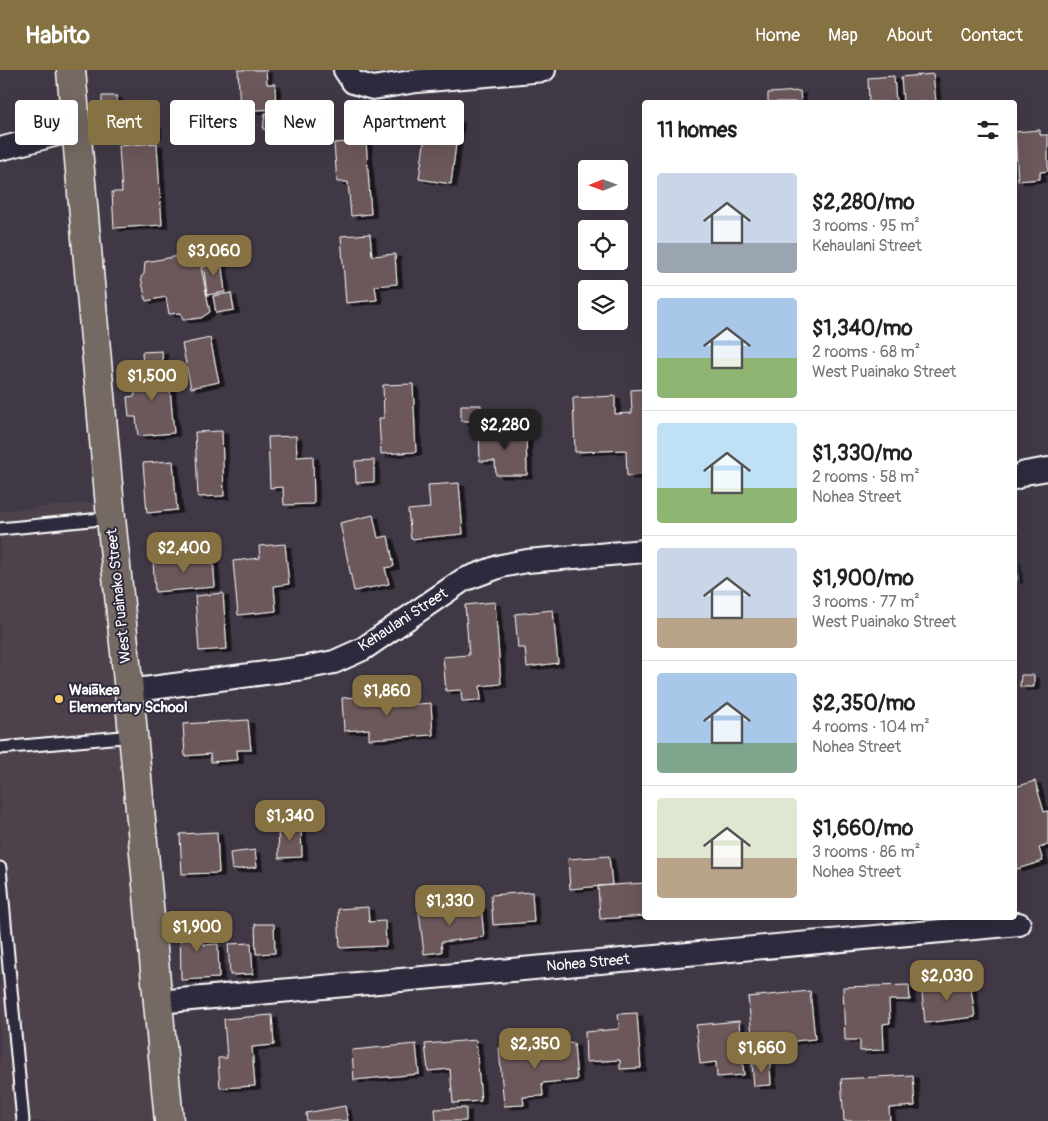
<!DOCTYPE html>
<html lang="en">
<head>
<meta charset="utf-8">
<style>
	body { margin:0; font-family:Pangolin,sans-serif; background:#f6f6f6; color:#222; height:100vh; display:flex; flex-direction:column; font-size:19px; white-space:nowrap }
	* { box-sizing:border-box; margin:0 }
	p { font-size:16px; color:#767676 }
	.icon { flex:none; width:28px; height:28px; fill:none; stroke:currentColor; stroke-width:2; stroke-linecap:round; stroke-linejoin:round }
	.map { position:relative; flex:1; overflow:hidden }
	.sheet { position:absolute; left:642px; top:30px; width:375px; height:820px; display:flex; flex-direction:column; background:#fff; border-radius:5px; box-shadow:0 5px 20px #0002 }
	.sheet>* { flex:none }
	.banner { position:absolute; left:15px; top:30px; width:475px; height:45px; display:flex; gap:10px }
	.needle { width:32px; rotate:269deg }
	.fabs { position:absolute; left:578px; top:90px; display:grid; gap:10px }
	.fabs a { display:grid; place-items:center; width:50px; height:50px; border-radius:5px; background:#fff; box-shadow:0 5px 20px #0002; font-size:25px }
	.price { position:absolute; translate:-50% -42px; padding:0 11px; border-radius:10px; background:#857141; color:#fff; font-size:16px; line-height:32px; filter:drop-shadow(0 1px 2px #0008) }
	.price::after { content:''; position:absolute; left:50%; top:30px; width:15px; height:11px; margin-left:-8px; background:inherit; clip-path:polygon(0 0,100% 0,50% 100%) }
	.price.active { background:#222; color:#fff }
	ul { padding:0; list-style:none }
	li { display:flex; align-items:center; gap:15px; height:125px; padding:0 15px }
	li+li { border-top:1px solid #e0e0e0 }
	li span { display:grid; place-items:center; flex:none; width:140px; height:100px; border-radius:5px; color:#555 }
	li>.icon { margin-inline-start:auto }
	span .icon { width:60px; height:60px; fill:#fffc; stroke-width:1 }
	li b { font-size:21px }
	h2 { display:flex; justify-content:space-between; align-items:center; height:60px; padding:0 15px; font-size:21px }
	.chip { padding:0 18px; border-radius:5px; background:#fff; box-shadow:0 5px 20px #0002; font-size:18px; line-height:45px }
	.chip.active { background:#857141; color:#fff }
	header { display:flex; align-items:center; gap:30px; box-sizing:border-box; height:70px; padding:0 25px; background:#857141; color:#fff }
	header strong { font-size:24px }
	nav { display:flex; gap:28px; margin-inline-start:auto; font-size:18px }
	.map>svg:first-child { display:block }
	.built { fill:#4e424c }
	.building { fill:#6c595a; stroke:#fff; filter:url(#shadow) }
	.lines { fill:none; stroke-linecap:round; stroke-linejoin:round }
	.service-casing { stroke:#fff; stroke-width:15 }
	.minor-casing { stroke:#fff; stroke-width:26 }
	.trunk-casing { stroke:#fff; stroke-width:31 }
	.service { stroke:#2f2a3d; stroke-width:11 }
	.minor { stroke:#2f2a3d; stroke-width:22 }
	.trunk { stroke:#756964; stroke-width:28 }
	.poi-dot { fill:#ffd166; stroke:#2f2a3d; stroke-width:2 }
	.labels { text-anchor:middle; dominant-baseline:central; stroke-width:4; stroke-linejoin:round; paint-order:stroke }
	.street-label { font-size:15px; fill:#fff; stroke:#2f2a3d }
	.poi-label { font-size:15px; font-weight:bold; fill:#fff; stroke:#2f2a3d; text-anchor:start }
</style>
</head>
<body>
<header>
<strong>Habito</strong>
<nav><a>Home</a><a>Map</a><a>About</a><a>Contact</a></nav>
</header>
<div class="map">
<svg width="1048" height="1051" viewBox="0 0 1048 1051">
	<defs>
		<filter id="shadow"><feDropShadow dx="5.5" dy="3" stdDeviation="0" flood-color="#0009"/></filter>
	</defs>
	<rect width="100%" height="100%" fill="#413846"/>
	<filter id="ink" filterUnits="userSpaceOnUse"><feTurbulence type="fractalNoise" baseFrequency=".02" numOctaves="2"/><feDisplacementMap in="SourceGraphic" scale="10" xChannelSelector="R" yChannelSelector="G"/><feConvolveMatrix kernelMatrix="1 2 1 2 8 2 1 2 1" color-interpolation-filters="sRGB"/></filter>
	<g filter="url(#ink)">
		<path class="built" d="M99,432L136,817L155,1051H0V441Z"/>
		<path class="building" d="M238,0H266L267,14H275L276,39L240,41Z
			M933,4L936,32H903L901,7Z
			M894,6L896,32H869L868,8Z
			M800,21L801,32H768V23Z
			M102,26H117V41L102,40Z
			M265,43L278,45L276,62L263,59Z
			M428,46L459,50L451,114L419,109Z
			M130,55L156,56V66H130Z
			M1040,60V65H1048V101L1040,102V109L1018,111L1015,62Z
			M366,71L371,144L351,146L348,112H337L334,73Z
			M157,73L162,155L114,158L112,122H122L119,76Z
			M370,164L372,186L395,184L397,214L375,216L377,230L346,233L341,166Z
			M185,185L186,189L199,187L210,242L201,248L183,250L181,243L169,244L166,227L146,231L141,207L144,204L145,192Z
			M221,189L225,222L207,225L203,192Z
			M231,223L234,240L216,243L213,226Z
			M210,268L219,312L191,318L182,274Z
			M162,281L163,297L143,298L142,282Z
			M168,297L174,363L138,366L136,347H129L127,327L135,326L133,301Z
			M413,314L416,382L381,384L379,348H384L383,315Z
			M645,319V405L627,406L626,380L575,382L573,328L615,326V344L632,343L631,320Z
			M461,335H481V351H461Z
			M222,361L224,426L198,427L195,362Z
			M526,361L527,405H496L495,391H480L479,362Z
			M296,366L297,387L313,386L314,434L284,435L283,417L270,418L268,367Z
			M374,390V412L356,413L355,391Z
			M173,391L177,440L147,443L143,393Z
			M459,413L463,464L411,469L408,440L430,438L428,415Z
			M373,445L378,468L388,466L394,496L385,498L389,514L354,521L340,453Z
			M285,474L289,514L274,516L276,541L238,545L233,491L260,488L259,476Z
			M213,487L215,517L155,522L153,491Z
			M1015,488L1017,510L1015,511Z
			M223,523L227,579L199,581L195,526Z
			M495,532L501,614L480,616L481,630L462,631L461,620L446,621L443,587L469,585L465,535Z
			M553,540L558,593L527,597L525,578H518L515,544Z
			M1021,605H1034V617H1020Z
			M391,625L392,636L431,633L433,665L369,669V659L344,661L342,628Z
			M248,650L251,680H237L238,690L211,692L210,684L185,686L183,654Z
			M1035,711L1044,742L1048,741V775L1039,778L1043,791L1017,799L1015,793V717Z
			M301,756L302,787L279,788L278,757Z
			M217,762L219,803L182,804L180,764Z
			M255,780L257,797L232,800L230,783Z
			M609,786L612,815L570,819L568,789Z
			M645,813V846L600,849L598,816Z
			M532,822L534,852L493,855L491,825Z
			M481,836L484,867L441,872L442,882L424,884L419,842Z
			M368,837L369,852L385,851L386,876L340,878L338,839Z
			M204,851V875L218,874L219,908L181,910L180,852Z
			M255,854H274L275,883L256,884Z
			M251,873L253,904L230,905L228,874Z
			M942,911L943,920L953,919L952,913L970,911L975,947L925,953L921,914Z
			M909,915L910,930H889L890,953L883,954L884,980L860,981V970H845L843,917Z
			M810,921L815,969L753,975L748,927Z
			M637,943L641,998L620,999V990L586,992L585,962L619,959L618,944Z
			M272,945L274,975L252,977L255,1016L220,1018L218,988H227L224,949Z
			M739,951L744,1005L717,1007L716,992L700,994L696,955Z
			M476,970L481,1031L453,1033L450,999L428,1001L425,974Z
			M574,973L577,1010L542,1013L543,1026L523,1027L524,1035L504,1036L499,978Z
			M416,974L419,1004L354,1010L352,980Z
			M770,993L771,1015L754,1016L752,994Z
			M913,1005L915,1036L889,1038L890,1051H844L841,1009Z
			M345,1036L348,1051H307L306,1043Z
			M466,1038V1051H436L435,1039Z"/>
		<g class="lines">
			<defs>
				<path id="service" d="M0,459L111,448
					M0,678L133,666
					M0,798L23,1051"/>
				<path id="minor" d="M345,0L353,12L373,18L417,11L544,0
					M0,79L77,59
					M1015,408L1025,403L1048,399
					M129,621L303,598L334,592L363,579L463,510L501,496L527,491L645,481
					M158,932L1019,854"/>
				<path id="trunk" d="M71,0L111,448L129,621L169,1051"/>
			</defs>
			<use href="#service" class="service-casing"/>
			<use href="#minor" class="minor-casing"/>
			<use href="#trunk" class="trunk-casing"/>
			<use href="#service" class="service"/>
			<use href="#minor" class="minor"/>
			<use href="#trunk" class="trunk"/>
		</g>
	</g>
	<circle class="poi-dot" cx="59" cy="629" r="5"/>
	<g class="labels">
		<g class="street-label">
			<text transform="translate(119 526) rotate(-96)">West Puainako Street</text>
			<text transform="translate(403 550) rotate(-33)">Kehaulani Street</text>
			<text transform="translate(588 893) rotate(-5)">Nohea Street</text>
		</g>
		<g class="poi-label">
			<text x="69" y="620">Waiākea<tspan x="69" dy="17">Elementary School</tspan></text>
		</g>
	</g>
</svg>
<div class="fabs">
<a><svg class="needle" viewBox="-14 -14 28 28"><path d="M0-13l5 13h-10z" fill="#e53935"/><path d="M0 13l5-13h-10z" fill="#767676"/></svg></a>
<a><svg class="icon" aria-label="locate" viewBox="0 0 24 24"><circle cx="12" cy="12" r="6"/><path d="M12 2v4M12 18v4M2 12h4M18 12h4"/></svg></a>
<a><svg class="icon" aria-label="layers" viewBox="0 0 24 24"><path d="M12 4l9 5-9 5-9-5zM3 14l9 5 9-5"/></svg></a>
</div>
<b class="price" style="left:214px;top:207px">$3,060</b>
<b class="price" style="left:152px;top:332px">$1,500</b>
<b class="price active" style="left:505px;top:381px">$2,280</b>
<b class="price" style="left:184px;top:504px">$2,400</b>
<b class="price" style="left:387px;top:647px">$1,860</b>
<b class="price" style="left:290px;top:772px">$1,340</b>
<b class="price" style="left:450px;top:857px">$1,330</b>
<b class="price" style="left:197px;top:883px">$1,900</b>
<b class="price" style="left:947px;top:932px">$2,030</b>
<b class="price" style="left:535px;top:1000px">$2,350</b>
<b class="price" style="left:762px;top:1004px">$1,660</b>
<div class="banner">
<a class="chip">Buy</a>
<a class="chip active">Rent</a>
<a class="chip">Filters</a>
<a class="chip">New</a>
<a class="chip">Apartment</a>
</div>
<section class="sheet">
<h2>11 homes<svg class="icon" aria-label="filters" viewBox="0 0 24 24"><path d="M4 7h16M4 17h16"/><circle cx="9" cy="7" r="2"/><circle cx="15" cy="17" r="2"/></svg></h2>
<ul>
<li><span style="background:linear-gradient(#c9d6e8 70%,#9aa5b1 0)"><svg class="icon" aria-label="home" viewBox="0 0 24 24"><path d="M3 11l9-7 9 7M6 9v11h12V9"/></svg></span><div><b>$2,280/mo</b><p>3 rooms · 95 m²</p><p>Kehaulani Street</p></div></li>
<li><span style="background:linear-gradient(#a9c7e8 60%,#8fb573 0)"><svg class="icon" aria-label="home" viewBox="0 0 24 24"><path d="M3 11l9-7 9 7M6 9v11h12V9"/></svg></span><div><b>$1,340/mo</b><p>2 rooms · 68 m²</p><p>West Puainako Street</p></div></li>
<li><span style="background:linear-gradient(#bfe0f5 65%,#8fb573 0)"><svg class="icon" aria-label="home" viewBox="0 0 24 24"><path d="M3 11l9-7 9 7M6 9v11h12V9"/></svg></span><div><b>$1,330/mo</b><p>2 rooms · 58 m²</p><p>Nohea Street</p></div></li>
<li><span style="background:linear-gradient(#c9d6e8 70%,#b9a48a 0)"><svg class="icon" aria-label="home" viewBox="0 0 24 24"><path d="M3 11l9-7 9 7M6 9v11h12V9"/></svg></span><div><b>$1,900/mo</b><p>3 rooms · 77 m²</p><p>West Puainako Street</p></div></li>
<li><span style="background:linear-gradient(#a9c7e8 70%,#7fa58c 0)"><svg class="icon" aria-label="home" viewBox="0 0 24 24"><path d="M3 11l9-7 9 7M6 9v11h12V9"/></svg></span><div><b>$2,350/mo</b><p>4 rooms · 104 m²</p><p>Nohea Street</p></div></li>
<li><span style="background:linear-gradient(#dfe7d0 60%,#b9a48a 0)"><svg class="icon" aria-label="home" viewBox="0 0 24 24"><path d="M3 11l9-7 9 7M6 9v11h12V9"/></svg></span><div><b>$1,660/mo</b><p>3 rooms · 86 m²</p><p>Nohea Street</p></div></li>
</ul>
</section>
</div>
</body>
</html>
